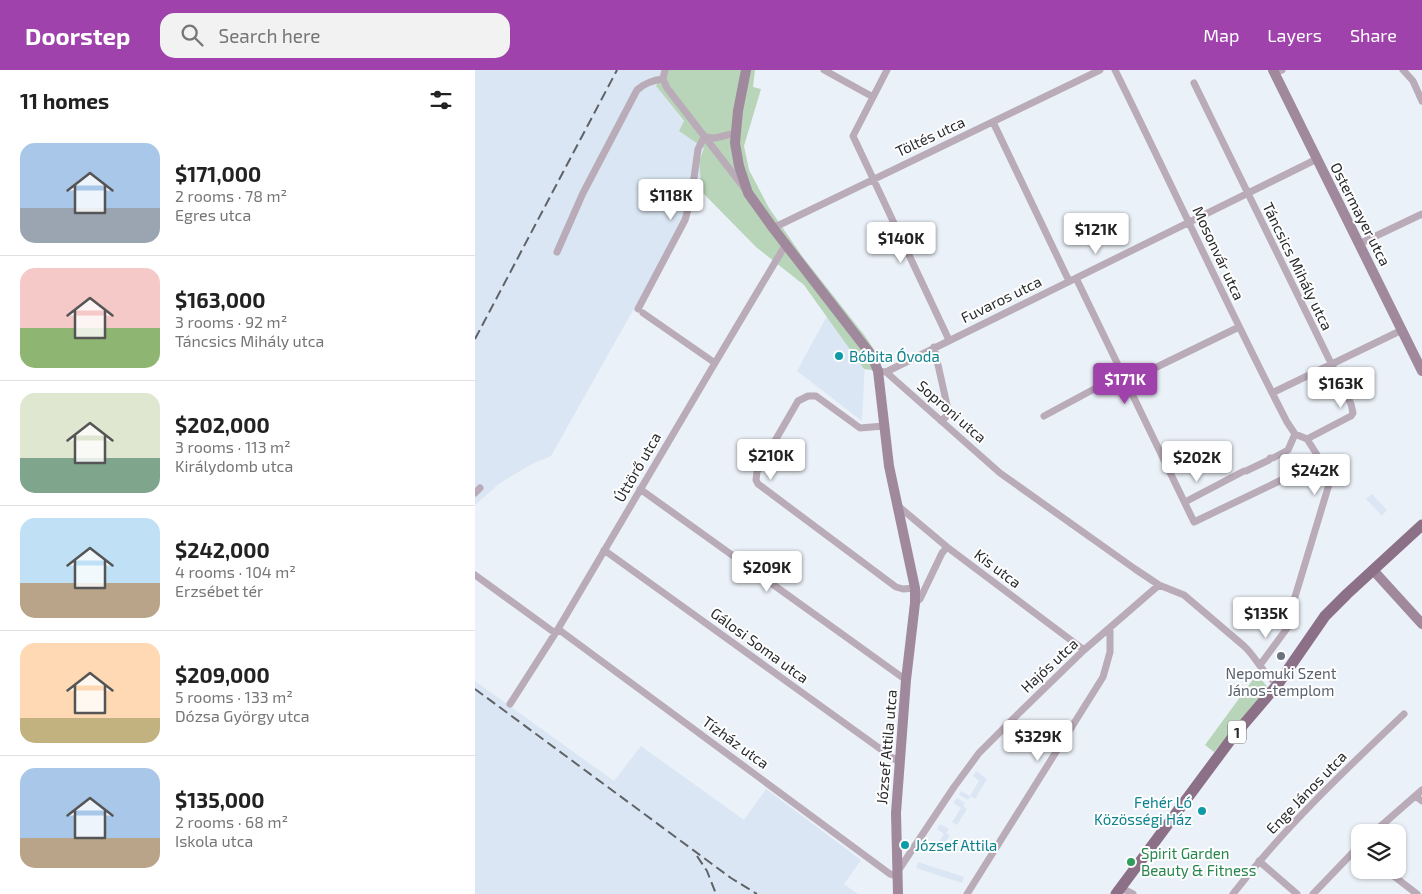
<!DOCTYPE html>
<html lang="en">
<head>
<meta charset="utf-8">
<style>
	body { margin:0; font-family:"Exo 2",sans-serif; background:#f2f2f2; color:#222; height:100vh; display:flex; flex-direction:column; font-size:19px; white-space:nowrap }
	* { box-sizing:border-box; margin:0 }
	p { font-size:16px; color:#767676 }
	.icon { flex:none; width:28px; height:28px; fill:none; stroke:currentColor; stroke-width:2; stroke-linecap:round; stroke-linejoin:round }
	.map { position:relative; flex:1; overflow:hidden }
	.sheet { display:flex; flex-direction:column; background:#fff; width:475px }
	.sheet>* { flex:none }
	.fabs { position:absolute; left:876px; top:754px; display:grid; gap:10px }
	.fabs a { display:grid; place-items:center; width:55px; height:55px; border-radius:10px; background:#fff; box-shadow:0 1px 4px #0004; font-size:25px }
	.price { position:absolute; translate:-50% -42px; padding:0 11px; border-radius:5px; background:#fff; color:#222; font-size:16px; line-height:32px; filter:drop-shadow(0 1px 2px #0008) }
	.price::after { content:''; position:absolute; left:50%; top:30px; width:15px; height:11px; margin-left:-8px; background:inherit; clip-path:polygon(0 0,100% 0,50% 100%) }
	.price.selected { background:#9f42ab; color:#fff }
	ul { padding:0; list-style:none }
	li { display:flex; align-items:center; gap:15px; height:125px; padding:0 20px }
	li+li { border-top:1px solid #e0e0e0 }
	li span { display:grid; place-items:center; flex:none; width:140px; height:100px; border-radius:15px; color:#555 }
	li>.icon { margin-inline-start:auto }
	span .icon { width:60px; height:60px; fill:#fffc; stroke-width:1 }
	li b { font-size:21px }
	h2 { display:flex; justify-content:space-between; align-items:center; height:60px; padding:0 20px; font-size:21px }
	header { display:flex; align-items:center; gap:30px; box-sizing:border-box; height:70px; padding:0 25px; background:#9f42ab; color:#fff }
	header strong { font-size:24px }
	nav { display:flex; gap:28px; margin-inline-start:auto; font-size:18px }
	.search { width:350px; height:45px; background:#f2f2f2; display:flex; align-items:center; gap:12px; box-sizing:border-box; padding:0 18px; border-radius:15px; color:#767676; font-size:19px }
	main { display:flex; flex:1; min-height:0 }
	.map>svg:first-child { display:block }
	.built { fill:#dae6f3 }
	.green { fill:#b8d4b9 }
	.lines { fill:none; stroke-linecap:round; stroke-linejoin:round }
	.street { stroke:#baabb8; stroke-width:7 }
	.secondary { stroke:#a0899c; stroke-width:10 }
	.primary { stroke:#8c7088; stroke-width:11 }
	.rail { stroke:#5f6267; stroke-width:2; stroke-dasharray:10 5; stroke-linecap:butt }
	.culture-dot { fill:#0f9aa8; stroke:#fefefe; stroke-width:2 }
	.worship-dot { fill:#6b7280; stroke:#fefefe; stroke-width:2 }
	.leisure-dot { fill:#2e9e5b; stroke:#fefefe; stroke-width:2 }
	.labels { text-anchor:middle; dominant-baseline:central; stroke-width:4; stroke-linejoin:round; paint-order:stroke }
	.shield { fill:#fefefe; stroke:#686a6c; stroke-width:1 }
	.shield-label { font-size:14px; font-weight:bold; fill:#282a2d }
	.street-label { font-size:15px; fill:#282a2d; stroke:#fefefe }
	.culture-label { font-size:15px; fill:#0d838f; stroke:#fefefe; text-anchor:start }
	.worship-label { font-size:15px; fill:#5b616d; stroke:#fefefe }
	.leisure-label { font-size:15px; fill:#27864d; stroke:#fefefe; text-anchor:start }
</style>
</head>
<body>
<header>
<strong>Doorstep</strong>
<div class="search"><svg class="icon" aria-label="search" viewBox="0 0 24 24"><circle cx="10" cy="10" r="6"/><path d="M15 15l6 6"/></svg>Search here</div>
<nav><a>Map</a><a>Layers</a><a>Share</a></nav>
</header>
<main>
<section class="sheet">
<h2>11 homes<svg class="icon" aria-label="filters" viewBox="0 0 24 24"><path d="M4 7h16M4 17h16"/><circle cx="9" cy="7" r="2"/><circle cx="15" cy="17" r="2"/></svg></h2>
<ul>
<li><span style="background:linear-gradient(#a9c7e8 65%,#9aa5b1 0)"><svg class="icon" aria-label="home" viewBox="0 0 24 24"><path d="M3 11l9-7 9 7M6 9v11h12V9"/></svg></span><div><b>$171,000</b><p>2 rooms · 78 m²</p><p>Egres utca</p></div></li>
<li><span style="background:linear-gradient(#f6c9c9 60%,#8fb573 0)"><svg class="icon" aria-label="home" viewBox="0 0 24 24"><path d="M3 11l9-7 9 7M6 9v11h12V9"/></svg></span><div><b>$163,000</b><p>3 rooms · 92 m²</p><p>Táncsics Mihály utca</p></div></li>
<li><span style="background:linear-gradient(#dfe7d0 65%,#7fa58c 0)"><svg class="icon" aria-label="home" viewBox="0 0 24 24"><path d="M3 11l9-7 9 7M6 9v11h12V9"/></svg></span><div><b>$202,000</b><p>3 rooms · 113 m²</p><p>Királydomb utca</p></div></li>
<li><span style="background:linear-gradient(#bfe0f5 65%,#b9a48a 0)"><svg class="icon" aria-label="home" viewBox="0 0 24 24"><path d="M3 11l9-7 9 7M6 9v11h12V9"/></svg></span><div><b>$242,000</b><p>4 rooms · 104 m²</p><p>Erzsébet tér</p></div></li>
<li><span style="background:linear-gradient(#ffd9b3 75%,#c2b280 0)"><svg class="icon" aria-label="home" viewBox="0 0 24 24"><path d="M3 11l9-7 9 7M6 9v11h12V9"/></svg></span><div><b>$209,000</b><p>5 rooms · 133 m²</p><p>Dózsa György utca</p></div></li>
<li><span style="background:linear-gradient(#a9c7e8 70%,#b9a48a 0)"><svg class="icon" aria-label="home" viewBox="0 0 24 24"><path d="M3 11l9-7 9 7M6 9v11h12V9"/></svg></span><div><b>$135,000</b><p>2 rooms · 68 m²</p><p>Iskola utca</p></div></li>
</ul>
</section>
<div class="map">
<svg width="947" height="824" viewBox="0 0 947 824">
	<rect width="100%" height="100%" fill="#ebf1f8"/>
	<path class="built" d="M0,0H187L181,16L229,78L224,92L227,122L157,242L76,386L57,394L25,413L0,435Z
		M353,244L390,291L387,351L322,301Z
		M897,424L912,440L907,446L891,429Z
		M0,611L139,711L166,676L269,750L291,719L386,790L369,814L383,824H0Z
		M501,701L512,709L500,729L496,726L493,730L484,725L486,721L495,726L504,711L498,706Z
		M482,728L490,733L488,736L492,739L482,755L477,752L486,738L478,733Z
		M465,754L474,759L471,763L475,765L466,780L461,777L469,764L462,759Z
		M443,792L489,807L487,813L441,798Z"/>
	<path class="green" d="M187,0H280L278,17L286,19L269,76L274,100L294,138L327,186L390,266L407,291L403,301L389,299L329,215L281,177L227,122L224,92L229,78L204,61L209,51L181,16Z
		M782,604L794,619L779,635L739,682L730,675Z"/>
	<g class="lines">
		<path class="street" d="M349,0L398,27
			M412,0L378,66L474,270
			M640,0C698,117 752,236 812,352L820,364L832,369
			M928,0L938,11L947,31
			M800,3L807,0
			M188,9L192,18L270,119
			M188,9L190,0
			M719,13L876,334L878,343L876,346L832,369
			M518,52L594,211
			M229,67L240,68L261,63
			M298,158L625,0
			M884,174L947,144
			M82,182L108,123L162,20C170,13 178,10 188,9
			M601,208L719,452L846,391
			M163,239L210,150L216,129L223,79L229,67
			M168,243L240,293
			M459,277L474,344L466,351
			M403,301L411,302L525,403L660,499L684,515L709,525L769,576C782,588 788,605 803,614
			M411,302L842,89
			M651,312L764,257
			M797,323L927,260
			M569,346L647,304
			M409,356L385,358L341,326H333L323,331L282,402L281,410L283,414L421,517L428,519L440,518
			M165,419L431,610
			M0,423L5,418
			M710,432L769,401H771L794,390L795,388H798L813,380L820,364
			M422,435L472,477L609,580
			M129,480L425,693
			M0,505L80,563
			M440,533L445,529L467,483L472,477
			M83,559L415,804L423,806
			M785,595L813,557V550L855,411L851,399L832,369
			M35,634L83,559L240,293L311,174
			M940,726L947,731
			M899,762L947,720
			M784,791L822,824
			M911,800L942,824
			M423,801L479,717L504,683L542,645L609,580L684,515
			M646,818L658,824
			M492,824L628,607L635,582V558
			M758,824C809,758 869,701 929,644
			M838,824L885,775"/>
		<path class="secondary" d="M271,0L263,41L260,73L264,96L273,123L298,158L397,286L403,301L414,396L440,518V533L431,610L421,743L423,824
			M798,0L947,301
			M898,500L947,554"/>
		<path class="primary" d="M641,824L757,668L803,614L850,546L872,524L947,455"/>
		<path class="rail" d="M0,269L142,0
			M0,619L256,808L282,824
			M222,786L232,801L241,824"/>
	</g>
	<g class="culture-dot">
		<circle cx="364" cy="286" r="5"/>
		<circle cx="727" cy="741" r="5"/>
		<circle cx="430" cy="775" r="5"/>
	</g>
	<circle class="worship-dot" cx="806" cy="586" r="5"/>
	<circle class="leisure-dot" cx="656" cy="792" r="5"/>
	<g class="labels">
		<rect class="shield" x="753" y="650.5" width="18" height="23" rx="4"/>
		<g class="shield-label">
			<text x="762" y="662">1</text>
		</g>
		<g class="street-label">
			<text transform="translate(455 66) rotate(-25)">Töltés utca</text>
			<text transform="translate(886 144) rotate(63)">Ostermayer utca</text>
			<text transform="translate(744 183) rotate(65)">Mosonvár utca</text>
			<text transform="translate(823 196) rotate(64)">Táncsics Mihály utca</text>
			<text transform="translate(526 229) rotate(-26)">Fuvaros utca</text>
			<text transform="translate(477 341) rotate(41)">Soproni utca</text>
			<text transform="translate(162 397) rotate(-60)">Úttörő utca</text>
			<text transform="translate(523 498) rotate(37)">Kis utca</text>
			<text transform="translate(285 575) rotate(36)">Gálosi Soma utca</text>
			<text transform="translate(574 595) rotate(-43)">Hajós utca</text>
			<text transform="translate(261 672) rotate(36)">Tízház utca</text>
			<text transform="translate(411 677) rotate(-85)">József Attila utca</text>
			<text transform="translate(831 722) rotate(-46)">Enge János utca</text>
		</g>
		<g class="culture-label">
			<text x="374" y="286">Bóbita Óvoda</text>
			<text x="717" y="732" text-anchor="end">Fehér Ló<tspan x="717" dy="17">Közösségi Ház</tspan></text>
			<text x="440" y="775">József Attila</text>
		</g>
		<g class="worship-label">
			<text x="806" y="603">Nepomuki Szent<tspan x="806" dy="17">János-templom</tspan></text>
		</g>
		<g class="leisure-label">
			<text x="666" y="783">Spirit Garden<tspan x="666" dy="17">Beauty &amp; Fitness</tspan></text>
		</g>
	</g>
</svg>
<div class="fabs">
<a><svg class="icon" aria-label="layers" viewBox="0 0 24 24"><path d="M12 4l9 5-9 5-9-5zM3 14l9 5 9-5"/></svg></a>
</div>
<b class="price" style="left:196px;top:151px">$118K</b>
<b class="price" style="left:621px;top:185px">$121K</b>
<b class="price" style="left:426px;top:194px">$140K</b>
<b class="price selected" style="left:650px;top:335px">$171K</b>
<b class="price" style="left:866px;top:339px">$163K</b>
<b class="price" style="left:296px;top:411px">$210K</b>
<b class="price" style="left:722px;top:413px">$202K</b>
<b class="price" style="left:840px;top:426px">$242K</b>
<b class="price" style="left:292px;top:523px">$209K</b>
<b class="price" style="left:791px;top:569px">$135K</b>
<b class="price" style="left:563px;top:692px">$329K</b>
</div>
</main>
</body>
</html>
